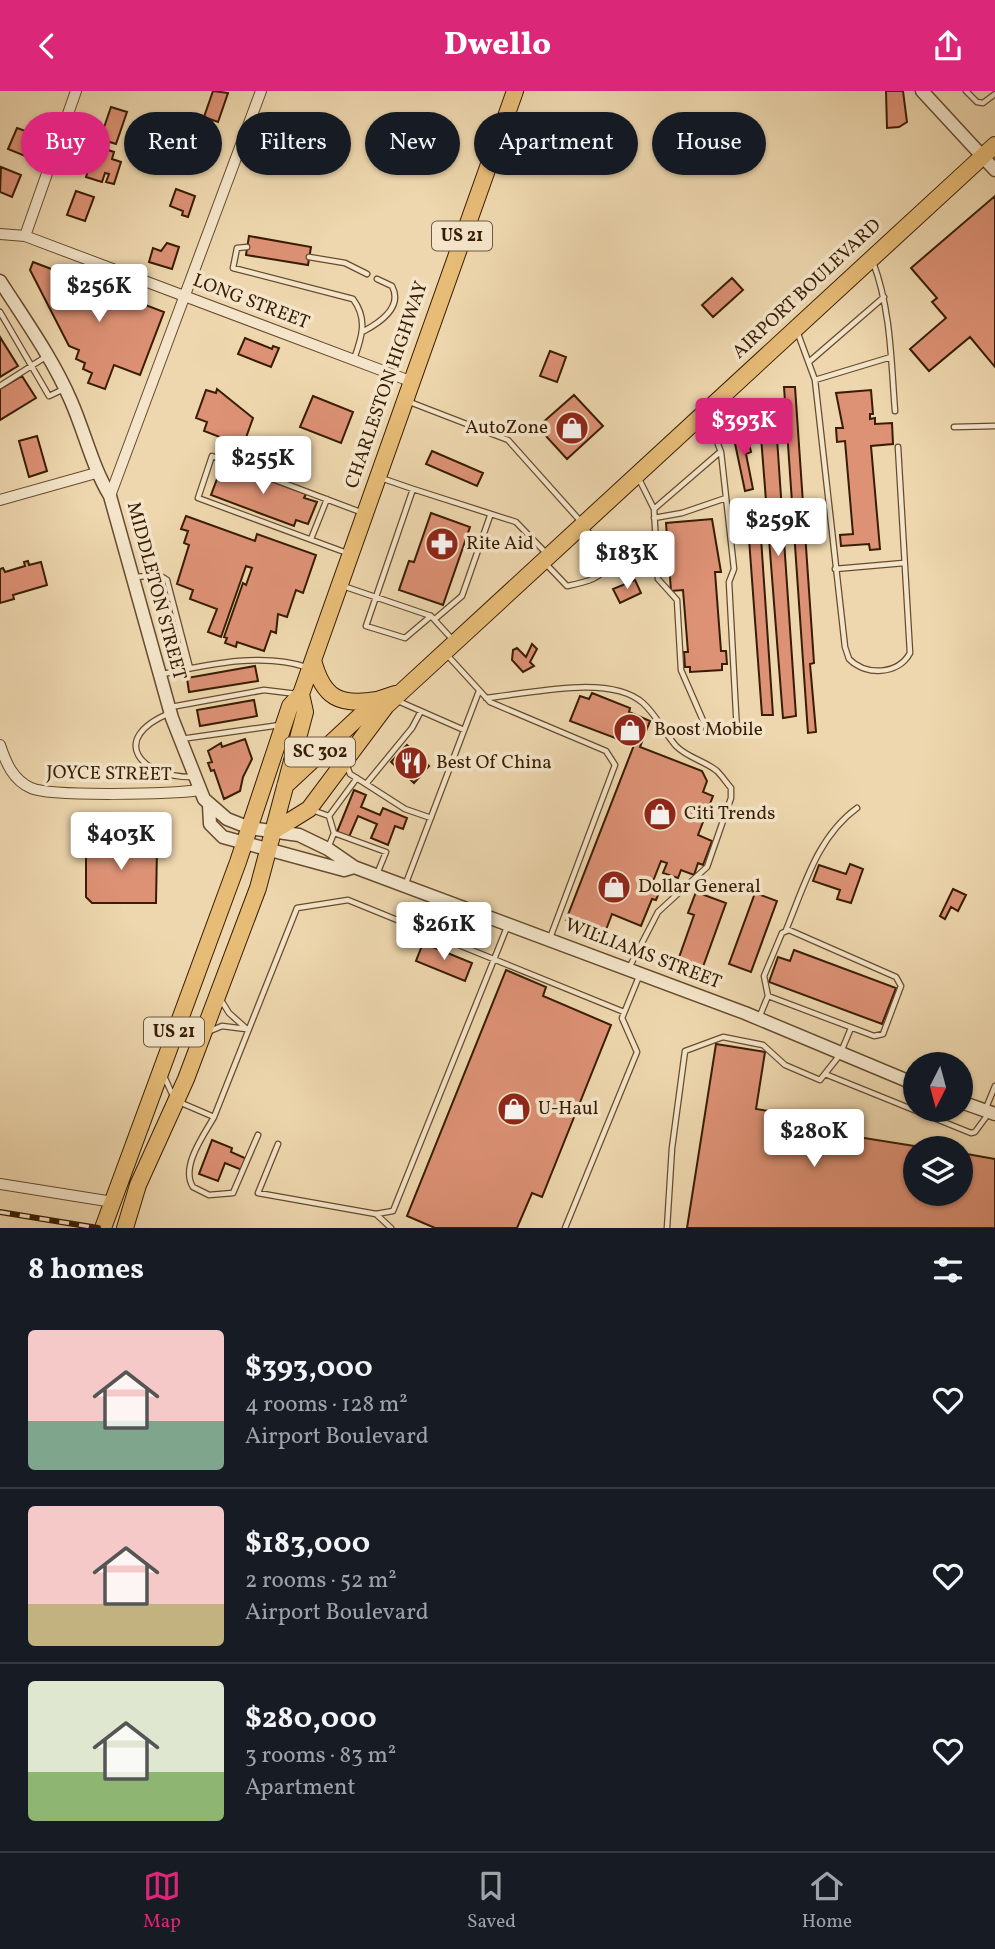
<!DOCTYPE html>
<html lang="en">
<head>
<meta charset="utf-8">
<style>
	body { margin:0; font-family:Vollkorn,serif; background:#20242c; color:#f1f3f6; height:100vh; display:flex; flex-direction:column; font-size:26px; white-space:nowrap }
	* { box-sizing:border-box; margin:0 }
	p { font-size:23px; color:#9ea1a6 }
	.icon { flex:none; width:38px; height:38px; fill:none; stroke:currentColor; stroke-width:2; stroke-linecap:round; stroke-linejoin:round }
	.map { position:relative; height:1137px; overflow:hidden }
	.details { display:flex; flex-direction:column; background:#171b24; flex:1 }
	.details>* { flex:none }
	.banner { position:absolute; left:21px; top:21px; width:954px; height:63px; display:flex; gap:14px }
	.needle { width:46px; rotate:186deg }
	.fabs { position:absolute; left:903px; top:961px; display:grid; gap:14px }
	.fabs a { display:grid; place-items:center; width:70px; height:70px; border-radius:50%; background:#171b24; box-shadow:0 2px 5px #0004; font-size:35px }
	.price { position:absolute; translate:-50% -60px; padding:0 16px; border-radius:7px; background:#fff; color:#222; font-size:23px; line-height:46px; filter:drop-shadow(0 2px 4px #0008) }
	.price::after { content:''; position:absolute; left:50%; top:42px; width:21px; height:16px; margin-left:-10px; background:inherit; clip-path:polygon(0 0,100% 0,50% 100%) }
	.price.selected { background:#db2777; color:#fff }
	ul { padding:0; list-style:none }
	li { display:flex; align-items:center; gap:21px; height:175px; padding:0 28px }
	li+li { border-top:2px solid #363941 }
	li span { display:grid; place-items:center; flex:none; width:196px; height:140px; border-radius:7px; color:#555 }
	li>.icon { margin-inline-start:auto }
	span .icon { width:84px; height:84px; fill:#fffc; stroke-width:1 }
	li b { font-size:30px }
	h2 { display:flex; justify-content:space-between; align-items:center; height:84px; padding:0 28px; font-size:30px }
	.pill { padding:0 24px; border-radius:32px; background:#171b24; box-shadow:0 2px 5px #0004; font-size:24px; line-height:63px }
	.pill.selected { background:#db2777; color:#fff }
	header { display:flex; justify-content:space-between; align-items:center; height:91px; padding:0 28px; background:#db2777; color:#fff; font-size:32px; font-weight:800 }
	.tabs { display:flex; justify-content:space-around; align-items:center; height:98px; border-top:2px solid #363941; background:#171b24; font-size:19px; color:#9ea1a6 }
	.tabs a { display:grid; justify-items:center; gap:4px }
	.tabs .selected { color:#db2777 }
	.map>svg:first-child { display:block }
	.building { fill:#dd9175; stroke:#381d03; stroke-width:2 }
	.lines { fill:none; stroke-linecap:round; stroke-linejoin:round }
	.service-casing { stroke:#664c2e; stroke-width:7 }
	.minor-casing { stroke:#664c2e; stroke-width:12 }
	.tertiary-casing { stroke:#664c2e; stroke-width:15 }
	.primary-casing { stroke:#381d03; stroke-width:18 }
	.service { stroke:#f4e5ca; stroke-width:4.5 }
	.minor { stroke:#f4e5ca; stroke-width:10 }
	.tertiary { stroke:#f4e5ca; stroke-width:12 }
	.primary { stroke:#e7bc77; stroke-width:16 }
	.rail-casing { stroke:#381d03; stroke-width:6 }
	.rail { stroke:#f4e5ca; stroke-width:3.5; stroke-dasharray:10; stroke-linecap:butt }
	.labels { text-anchor:middle; dominant-baseline:central; stroke-width:7; stroke-linejoin:round; paint-order:stroke }
	.shield { fill:#f4e5ca; stroke:#70593f; stroke-width:2 }
	.shield-label { font-size:18px; font-weight:bold; fill:#381d03 }
	.street-label { font-size:19px; fill:#381d03; stroke:#f4e5ca }
	.poi-label { font-size:19px; fill:#381d03; stroke:#f4e5ca; text-anchor:start }
</style>
</head>
<body>
<header><svg class="icon" aria-label="back" viewBox="0 0 24 24"><path d="M15 5l-7 7 7 7"/></svg>Dwello<svg class="icon" aria-label="share" viewBox="0 0 24 24"><path d="M12 15V3M7 8l5-5 5 5M5 13v7h14v-7"/></svg></header>
<div class="map">
<svg width="995" height="1137" viewBox="0 0 995 1137">
	<rect width="100%" height="100%" fill="#eed7ae"/>
	<filter id="stains"><feTurbulence type="fractalNoise" baseFrequency=".00286" numOctaves="4"/><feColorMatrix values="0 0 0 0 .2 0 0 0 0 .09 0 0 0 0 .02 0 0 0 .5 -.17"/></filter>
	<radialGradient id="worn" r=".72"><stop offset=".6" stop-color="#630" stop-opacity="0"/><stop offset="1" stop-color="#630" stop-opacity=".3"/></radialGradient>
	<path class="building" d="M213,0L228,2L218,31L204,26Z
		M886,0H903L907,31L899,36L887,37Z
		M111,16L127,21L116,53L100,48Z
		M17,37L34,43L25,65L8,58Z
		M202,37L219,44L207,72L191,65Z
		M96,55L114,61L112,68L121,71L114,93L106,91L109,83L105,82L102,91L86,86Z
		M1,76L21,84L12,106L0,101Z
		M176,98L195,105L188,126L182,124L183,120L170,115Z
		M76,100L94,106L85,130L67,124Z
		M995,105V276L970,246L929,280L910,258L946,227L932,211L937,207L911,177Z
		M249,145L311,156L308,174L246,164Z
		M167,152L179,156L172,178L149,171L153,157L161,160Z
		M33,171L164,221L140,284L114,274L105,298L88,292L92,282L83,278L85,272L76,268L79,259L69,255L30,179Z
		M732,187L743,199L713,226L702,214Z
		M0,246L18,275L0,286Z
		M245,247L272,258L273,255L279,257L271,276L238,263Z
		M550,260L566,266L557,291L540,285Z
		M22,285L36,307L0,329V298Z
		M784,296H795L814,572L810,573L816,641L808,642Z
		M217,298L253,327L243,355L204,340L207,331L196,327L206,299L216,302Z
		M871,299L873,323H870V328L875,327V333L892,332L893,353L871,355L880,458L870,459L869,453L841,455L840,444L853,443L845,350L837,351L836,337H843L836,302Z
		M574,304L603,335L567,368L544,343L548,340L541,333Z
		M313,305L353,321L341,352L300,336Z
		M775,318L796,625L783,627L759,320Z
		M746,340L751,361L746,363L753,398L745,400L733,343Z
		M37,345L47,380L29,386L19,350Z
		M432,360L483,382L477,395L426,373Z
		M223,372L306,403L304,407L317,411L308,433L296,429L294,435L211,404Z
		M431,422L470,436L443,514L399,499L409,470L414,471Z
		M186,425L255,450L257,443L316,464L303,502L296,499L287,526L278,523L276,542L271,540L264,560L237,551L236,556L225,552L227,547L224,546L243,492L246,494L252,477L246,475L221,546L208,541L217,518L190,508L193,499L177,493L189,454L184,452L188,440L181,438Z
		M712,428L721,481H715L721,560H726L727,573H722V579L690,581V576H685L684,561H688L683,499L671,500L666,432Z
		M761,447L773,624H762L749,448Z
		M28,470L29,474L41,471L47,494L13,504L14,508L0,512V478L3,477L5,481L25,475L24,471Z
		M635,489L641,502L620,512L613,498Z
		M532,553L537,558L530,571L534,575L523,581L512,569L513,559L517,557L526,566Z
		M255,575L258,590L189,601L187,587Z
		M592,602L630,617L629,621L650,630L640,656L702,680L707,690L703,701L713,705L698,744L712,750L703,774L698,772L694,784L681,779L678,787L663,782L667,772L661,770L650,798L659,802L656,809L652,808L641,835L612,823L604,844L566,829L634,654L570,630L580,605L589,608Z
		M254,609L257,625L200,635L197,619Z
		M245,648L252,668L243,686L240,700L224,708L214,679L211,680L208,672L212,671L208,660L221,652L222,656Z
		M407,654L429,675L414,692L391,671Z
		M354,699L366,704L361,716L380,724L383,717L407,727L403,738L395,735L388,754L371,747L377,733L358,725L349,746L337,741Z
		M86,749H149L157,757L156,812H92L86,806Z
		M850,773L863,778L851,812L837,808L840,799L813,790L819,774L846,783Z
		M953,798L966,804L958,820L951,816L945,828L940,825Z
		M696,801L726,812L700,884L676,875L694,824L688,822Z
		M755,802L777,810L751,881L729,873Z
		M423,852L472,872L465,890L416,870Z
		M794,859L896,897L882,933L769,891L778,866L790,870Z
		M506,879L546,896L543,905L611,934L542,1106L532,1102L517,1137H435L407,1125Z
		M716,953L765,961L756,1018L828,1029L826,1041L927,1057H915V1102H961V1062L995,1068V1137H687Z
		M212,1049L232,1057L231,1061L247,1068L242,1079L225,1072L218,1090L199,1083Z"/>
	<g class="lines">
		<defs>
			<path id="service" d="M966,0L977,11L983,12L995,3
				M247,156L237,157L233,177L353,208C368,228 362,246 354,268
				M309,166L345,172L367,183
				M873,171C891,219 891,269 895,320
				M0,221L49,305L64,298
				M364,240C381,231 403,216 392,195L377,188
				M797,240L815,289L891,266
				M810,270L884,206
				M815,289L845,556L849,568C866,585 898,584 910,562L898,356
				M0,295L47,265
				M407,310L508,349L583,433L608,471C605,488 582,492 567,495L546,473
				M954,336L995,335
				M638,386L654,418L658,488L677,509L681,579L708,641H737L729,491L734,478L721,361L707,325
				M381,387L413,398
				M654,418L720,361
				M654,427L682,422L726,407
				M311,448L327,408
				M347,462L198,407L212,365L363,422
				M835,478L904,472
				M135,486L159,484L167,489L190,577
				M343,495L431,525L452,548
				M431,525L405,547L366,535L413,398L516,431L546,462
				M435,528L462,505L490,425
				M448,565L490,611L606,660L615,674L550,847
				M163,583C207,574 262,561 306,576
				M486,607C528,603 610,582 643,612C657,625 664,641 676,655C688,667 705,670 717,680C722,685 726,691 731,697V707L707,776L658,821L629,877
				M398,610L464,639
				M171,616L264,599L297,603
				M170,622C107,648 141,687 193,686
				M181,648L280,634
				M347,675L350,683L366,693L412,637L421,620
				M366,693L405,718L431,727
				M312,719L329,725L357,687
				M334,742L386,761L377,783
				M328,757L334,742L329,725
				M406,792L479,600
				M786,839C804,796 817,746 857,717
				M221,909L229,922L248,939
				M759,927L768,905L764,885L782,842L789,839L896,886L901,895L883,943L874,945L768,905
				M210,940L222,935L246,938
				M841,961L851,937
				M825,983L971,1042L975,1041L989,1022
				M164,985L173,1005
				M179,1011L214,1026
				M986,1017L995,995
				M258,1044L233,1102L209,1104L193,1096C180,1076 204,1044 214,1026L297,817L348,809L624,921
				M278,1053L258,1102L376,1123L393,1120L507,836
				M376,1123L391,1137
				M565,1137L637,961L622,927L640,883
				M667,1137L672,1057L685,960L723,946L763,954L785,974L820,989L839,965"/>
			<path id="minor" d="M0,143L25,145L410,290
				M25,145L76,0
				M110,405L261,0
				M0,409L96,382
				M0,654C6,672 13,689 31,697C50,706 174,703 199,699
				M0,1093L113,1111"/>
			<path id="tertiary" d="M922,0L995,79
				M0,190C25,229 53,268 71,310C85,342 92,375 110,405L172,627L204,708L227,728L250,737L299,744L328,758L354,776L745,922L915,993
				M209,714L210,733L223,746L344,779L354,776
				M961,1011L995,1023"/>
			<path id="primary" d="M313,569C323,607 339,615 377,609
				M285,695L377,609L395,603
				M272,741L309,718L386,615L995,54
				M103,1137L238,771L290,615L301,603L515,0
				M125,1137L138,1094L186,988L258,797L305,621L301,603"/>
		</defs>
		<use href="#service" class="service-casing"/>
		<use href="#minor" class="minor-casing"/>
		<use href="#tertiary" class="tertiary-casing"/>
		<use href="#primary" class="primary-casing"/>
		<use href="#service" class="service"/>
		<use href="#minor" class="minor"/>
		<use href="#tertiary" class="tertiary"/>
		<use href="#primary" class="primary"/>
		<defs>
			<path id="rail" d="M0,1121L98,1137"/>
		</defs>
		<use href="#rail" class="rail-casing"/>
		<use href="#rail" class="rail"/>
	</g>
	<defs>
		<symbol id="shop-disc" viewBox="-11 -11 22 22"><circle r="9.5" fill="#8f2418" stroke="#f4e5ca"/><path d="M-5-2.5h2.3a2.7 3.5 0 0 1 5.4 0H5L5.5 6h-11ZM-1.5-2.5h3a1.5 2.3 0 0 0-3 0Z" fill="#fff"/></symbol>
		<symbol id="pharmacy-disc" viewBox="-11 -11 22 22"><circle r="9.5" fill="#8f2418" stroke="#f4e5ca"/><path d="M-2-6h4v4h4v4h-4v4h-4v-4h-4v-4h4Z" fill="#fff"/></symbol>
		<symbol id="restaurant-disc" viewBox="-11 -11 22 22"><circle r="9.5" fill="#8f2418" stroke="#f4e5ca"/><path d="M-5-6h1v4h1v-4h1v4h1v-4h1v5L-1.5 .5V6h-2V.5L-5-1ZM5-6V6H3V1.5H1.5Q1.5-4 5-6Z" fill="#fff"/></symbol>
	</defs>
	<g fill-rule="evenodd">
		<use href="#shop-disc" x="553" y="318" width="38" height="38"/>
		<use href="#pharmacy-disc" x="423" y="434" width="38" height="38"/>
		<use href="#shop-disc" x="611" y="620" width="38" height="38"/>
		<use href="#restaurant-disc" x="392" y="653" width="38" height="38"/>
		<use href="#shop-disc" x="641" y="704" width="38" height="38"/>
		<use href="#shop-disc" x="595" y="777" width="38" height="38"/>
		<use href="#shop-disc" x="495" y="999" width="38" height="38"/>
	</g>
	<g class="labels">
		<g class="shield">
			<rect x="432" y="130.5" width="60" height="29" rx="5"/>
			<rect x="285" y="646.5" width="70" height="29" rx="5"/>
			<rect x="144" y="926.5" width="60" height="29" rx="5"/>
		</g>
		<g class="shield-label">
			<text x="462" y="145">US 21</text>
			<text x="320" y="661">SC 302</text>
			<text x="174" y="941">US 21</text>
		</g>
		<g class="street-label">
			<text transform="translate(807 198) rotate(-43)">AIRPORT BOULEVARD</text>
			<text transform="translate(251 211) rotate(21)">LONG STREET</text>
			<text transform="translate(387 294) rotate(-71)">CHARLESTON HIGHWAY</text>
			<text transform="translate(156 500) rotate(75)">MIDDLETON STREET</text>
			<text transform="translate(109 683) rotate(1)">JOYCE STREET</text>
			<text transform="translate(643 863) rotate(21)">WILLIAMS STREET</text>
		</g>
		<g class="poi-label">
			<text x="548" y="337" text-anchor="end">AutoZone</text>
			<text x="466" y="453">Rite Aid</text>
			<text x="654" y="639">Boost Mobile</text>
			<text x="436" y="672">Best Of China</text>
			<text x="684" y="723">Citi Trends</text>
			<text x="638" y="796">Dollar General</text>
			<text x="538" y="1018">U-Haul</text>
		</g>
	</g>
	<rect width="100%" height="100%" filter="url(#stains)"/>
	<rect width="100%" height="100%" fill="url(#worn)"/>
</svg>
<div class="fabs">
<a><svg class="needle" viewBox="-14 -14 28 28"><path d="M0-13l5 13h-10z" fill="#e53935"/><path d="M0 13l5-13h-10z" fill="#9ea1a6"/></svg></a>
<a><svg class="icon" aria-label="layers" viewBox="0 0 24 24"><path d="M12 4l9 5-9 5-9-5zM3 14l9 5 9-5"/></svg></a>
</div>
<b class="price" style="left:99px;top:233px">$256K</b>
<b class="price selected" style="left:744px;top:367px">$393K</b>
<b class="price" style="left:263px;top:405px">$255K</b>
<b class="price" style="left:778px;top:467px">$259K</b>
<b class="price" style="left:627px;top:500px">$183K</b>
<b class="price" style="left:121px;top:781px">$403K</b>
<b class="price" style="left:444px;top:871px">$261K</b>
<b class="price" style="left:814px;top:1078px">$280K</b>
<div class="banner">
<a class="pill selected">Buy</a>
<a class="pill">Rent</a>
<a class="pill">Filters</a>
<a class="pill">New</a>
<a class="pill">Apartment</a>
<a class="pill">House</a>
</div>
</div>
<section class="details">
<h2>8 homes<svg class="icon" aria-label="filters" viewBox="0 0 24 24"><path d="M4 7h16M4 17h16"/><circle cx="9" cy="7" r="2"/><circle cx="15" cy="17" r="2"/></svg></h2>
<ul>
<li><span style="background:linear-gradient(#f6c9c9 65%,#7fa58c 0)"><svg class="icon" aria-label="home" viewBox="0 0 24 24"><path d="M3 11l9-7 9 7M6 9v11h12V9"/></svg></span><div><b>$393,000</b><p>4 rooms · 128 m²</p><p>Airport Boulevard</p></div><svg class="icon" aria-label="heart" viewBox="0 0 24 24"><path d="M12 20l-8-8c-3-5 5-10 8-4 3-6 11-1 8 4z"/></svg></li>
<li><span style="background:linear-gradient(#f6c9c9 70%,#c2b280 0)"><svg class="icon" aria-label="home" viewBox="0 0 24 24"><path d="M3 11l9-7 9 7M6 9v11h12V9"/></svg></span><div><b>$183,000</b><p>2 rooms · 52 m²</p><p>Airport Boulevard</p></div><svg class="icon" aria-label="heart" viewBox="0 0 24 24"><path d="M12 20l-8-8c-3-5 5-10 8-4 3-6 11-1 8 4z"/></svg></li>
<li><span style="background:linear-gradient(#dfe7d0 65%,#8fb573 0)"><svg class="icon" aria-label="home" viewBox="0 0 24 24"><path d="M3 11l9-7 9 7M6 9v11h12V9"/></svg></span><div><b>$280,000</b><p>3 rooms · 83 m²</p><p>Apartment</p></div><svg class="icon" aria-label="heart" viewBox="0 0 24 24"><path d="M12 20l-8-8c-3-5 5-10 8-4 3-6 11-1 8 4z"/></svg></li>
</ul>
</section>
<nav class="tabs">
<a class="selected"><svg class="icon" aria-label="map" viewBox="0 0 24 24"><path d="M3 6l6-2 6 2 6-2v14l-6 2-6-2-6 2zM9 4v14M15 6v14"/></svg>Map</a>
<a><svg class="icon" aria-label="saved" viewBox="0 0 24 24"><path d="M7 4h10v16l-5-4-5 4z"/></svg>Saved</a>
<a><svg class="icon" aria-label="home" viewBox="0 0 24 24"><path d="M3 11l9-7 9 7M6 9v11h12V9"/></svg>Home</a>
</nav>
</body>
</html>
